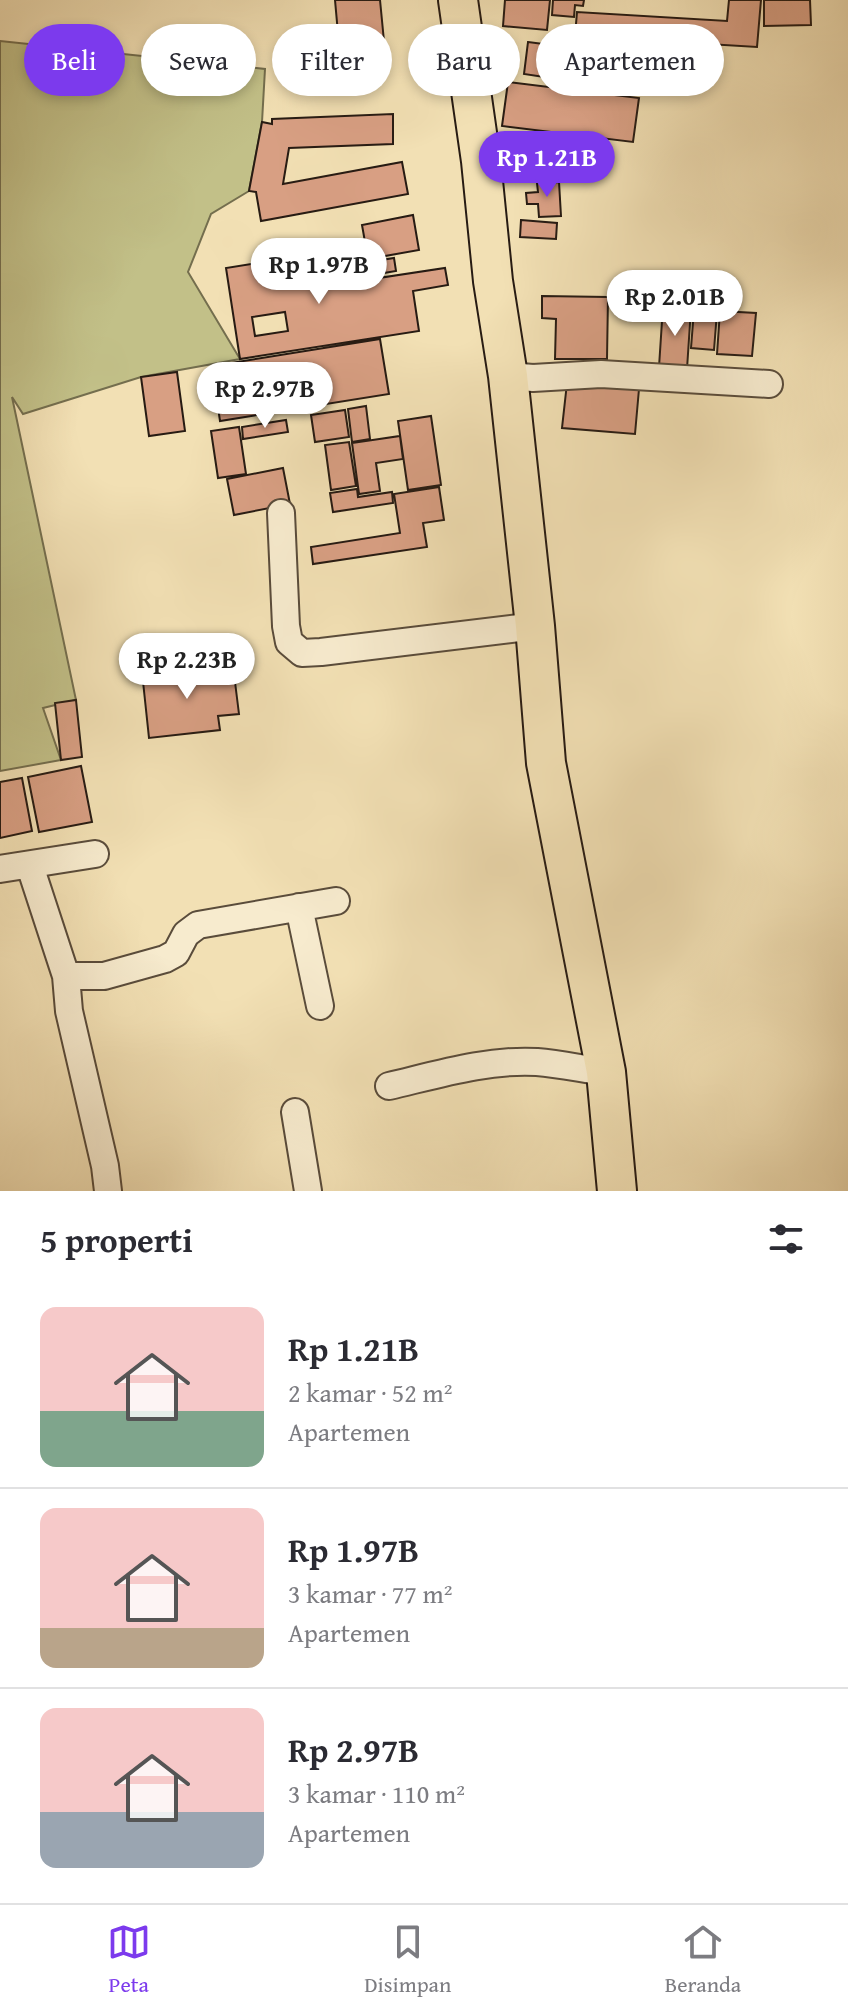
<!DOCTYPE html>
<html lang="id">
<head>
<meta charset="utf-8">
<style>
	body { margin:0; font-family:"Gentium Book Plus",serif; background:#f2f2f3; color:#2b2b33; height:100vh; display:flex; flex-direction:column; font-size:30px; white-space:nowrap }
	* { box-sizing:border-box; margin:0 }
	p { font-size:26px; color:#7c7c81 }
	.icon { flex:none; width:44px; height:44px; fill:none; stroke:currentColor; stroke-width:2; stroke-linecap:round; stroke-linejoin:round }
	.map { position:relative; height:1191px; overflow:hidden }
	.side { display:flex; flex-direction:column; background:#fff; flex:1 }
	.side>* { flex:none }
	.hud { position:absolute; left:24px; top:24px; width:800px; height:72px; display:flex; gap:16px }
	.price { position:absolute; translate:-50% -68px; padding:0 18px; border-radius:28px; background:#fff; color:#222; font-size:26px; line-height:52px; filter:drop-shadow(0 2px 4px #0008) }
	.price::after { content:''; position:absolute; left:50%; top:48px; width:24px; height:18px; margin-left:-12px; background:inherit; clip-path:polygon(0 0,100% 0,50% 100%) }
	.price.on { background:#7c3aed; color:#fff }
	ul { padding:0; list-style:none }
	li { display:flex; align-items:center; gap:24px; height:200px; padding:0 40px }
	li+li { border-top:2px solid #e1e1e2 }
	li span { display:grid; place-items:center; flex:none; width:224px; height:160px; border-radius:16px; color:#555 }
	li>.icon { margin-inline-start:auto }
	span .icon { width:96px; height:96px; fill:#fffc; stroke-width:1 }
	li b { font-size:34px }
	h2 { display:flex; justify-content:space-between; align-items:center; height:96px; padding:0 40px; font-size:34px }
	.chip { padding:0 28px; border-radius:36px; background:#fff; box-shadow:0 4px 12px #0003; font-size:28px; line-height:72px }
	.chip.on { background:#7c3aed; color:#fff }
	.dock { display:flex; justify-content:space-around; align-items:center; height:112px; border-top:2px solid #e1e1e2; background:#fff; font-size:22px; color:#7c7c81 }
	.dock a { display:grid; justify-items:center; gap:4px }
	.dock .on { color:#7c3aed }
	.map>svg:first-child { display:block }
	.green { fill:#c2c088; stroke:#746e4e; stroke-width:2 }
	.building { fill:#d89f83; stroke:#271b13; stroke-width:2; fill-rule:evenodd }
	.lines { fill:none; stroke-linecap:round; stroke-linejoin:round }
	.minor-casing { stroke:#5a4c3b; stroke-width:30 }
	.highway-casing { stroke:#271b13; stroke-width:42 }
	.minor { stroke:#f7ebce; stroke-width:26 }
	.highway { stroke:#f2e0b4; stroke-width:38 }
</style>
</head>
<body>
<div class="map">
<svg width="848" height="1191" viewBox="0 0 848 1191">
	<rect width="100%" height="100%" fill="#f2e0b4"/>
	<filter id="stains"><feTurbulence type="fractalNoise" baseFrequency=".0025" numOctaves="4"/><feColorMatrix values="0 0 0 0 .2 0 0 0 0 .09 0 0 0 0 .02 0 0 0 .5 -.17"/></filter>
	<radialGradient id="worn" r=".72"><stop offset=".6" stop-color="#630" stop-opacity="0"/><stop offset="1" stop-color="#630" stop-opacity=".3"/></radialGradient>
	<path class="green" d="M0,41L265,69L262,122L249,191L211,214L188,272L240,359L141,377L23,414L12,397L76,700L43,708L61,760L0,771Z"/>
	<path class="building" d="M335,0H380L386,62L341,67Z
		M505,0H550L547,30L503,26Z
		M553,0H584L583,6L575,5L574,17L552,15Z
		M729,0H761L757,47L575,36L577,12L727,21Z
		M764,0H810L811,25L764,26Z
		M528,42L575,48L571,81L524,74Z
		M508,82L639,98L633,142L502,126Z
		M393,114V144L289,148L283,184L402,162L408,194L261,221L256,192L249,191L262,122L272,124V119Z
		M559,182L561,216L539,217L538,204H527L526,193L538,192L537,183Z
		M413,215L419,250L368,259L362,225Z
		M521,220L557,223L556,239L520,237Z
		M314,254L319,287L445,268L448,285L413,291L419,331L240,359L226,268ZM285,312L288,331L255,336L252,317Z
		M394,258L396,271L372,275L369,262Z
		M542,296L608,297L607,359H555L556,319L542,318Z
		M663,306L691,308L687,369L659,367Z
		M694,310L717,312L714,350L691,348Z
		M720,311L756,313L752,356L717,354Z
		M380,339L389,394L220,421L212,366Z
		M177,372L185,431L149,436L141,377Z
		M567,383L639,389L635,434L562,428Z
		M366,406L370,439L352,442L348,409Z
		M345,410L349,437L315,442L311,415Z
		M431,416L441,485L408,490L398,421Z
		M286,420L288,432L243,439L242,427Z
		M239,427L246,474L218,478L211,431Z
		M400,436L403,459L376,463L380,491L359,494L352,443Z
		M349,442L356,486L331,490L325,445Z
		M283,468L290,504L234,515L227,479Z
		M439,487L444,520L423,523L427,547L313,564L311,547L400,533L394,494Z
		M357,489L358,497L392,492L393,503L333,512L330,493Z
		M213,665L215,684L235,682L239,714L218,716L220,730L149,738L142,672Z
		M76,700L82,757L61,760L55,703Z
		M81,766L92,822L39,832L28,777Z
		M22,778L32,831L0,838V782Z"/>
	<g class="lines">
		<defs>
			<path id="minor" d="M508,376L533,378L601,374L769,384
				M281,513L286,626L289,642L302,653L321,652L535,626
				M30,866L66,976L69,1011L105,1166L108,1191
				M0,869L95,854
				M299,907L320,1006
				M66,976H104L165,959L176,953L186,934L198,925L336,901
				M389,1086C436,1075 488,1059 537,1062C560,1064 583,1069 606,1072
				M295,1112L308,1191"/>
			<path id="highway" d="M458,0L481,161L493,281L508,376L535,626L546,763L606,1072L617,1191"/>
		</defs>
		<use href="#minor" class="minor-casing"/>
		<use href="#highway" class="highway-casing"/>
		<use href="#minor" class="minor"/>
		<use href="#highway" class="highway"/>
	</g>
	<rect width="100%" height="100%" filter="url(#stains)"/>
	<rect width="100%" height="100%" fill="url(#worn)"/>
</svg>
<b class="price on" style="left:547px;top:199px">Rp 1.21B</b>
<b class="price" style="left:319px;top:306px">Rp 1.97B</b>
<b class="price" style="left:675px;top:338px">Rp 2.01B</b>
<b class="price" style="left:265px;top:430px">Rp 2.97B</b>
<b class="price" style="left:187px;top:701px">Rp 2.23B</b>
<div class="hud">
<a class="chip on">Beli</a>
<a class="chip">Sewa</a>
<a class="chip">Filter</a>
<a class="chip">Baru</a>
<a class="chip">Apartemen</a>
</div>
</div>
<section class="side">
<h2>5 properti<svg class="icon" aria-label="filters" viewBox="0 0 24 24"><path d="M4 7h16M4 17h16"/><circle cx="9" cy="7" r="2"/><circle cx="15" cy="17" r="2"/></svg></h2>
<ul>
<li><span style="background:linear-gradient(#f6c9c9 65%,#7fa58c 0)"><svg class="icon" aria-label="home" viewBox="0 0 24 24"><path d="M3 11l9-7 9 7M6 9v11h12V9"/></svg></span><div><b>Rp 1.21B</b><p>2 kamar · 52 m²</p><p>Apartemen</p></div></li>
<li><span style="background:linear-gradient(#f6c9c9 75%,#b9a48a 0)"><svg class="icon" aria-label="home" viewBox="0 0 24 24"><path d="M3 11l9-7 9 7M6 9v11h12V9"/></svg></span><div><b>Rp 1.97B</b><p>3 kamar · 77 m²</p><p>Apartemen</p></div></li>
<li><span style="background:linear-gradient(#f6c9c9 65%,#9aa5b1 0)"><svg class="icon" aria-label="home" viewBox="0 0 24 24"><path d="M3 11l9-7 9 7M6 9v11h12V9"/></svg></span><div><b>Rp 2.97B</b><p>3 kamar · 110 m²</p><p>Apartemen</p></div></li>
</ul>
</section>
<nav class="dock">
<a class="on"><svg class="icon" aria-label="map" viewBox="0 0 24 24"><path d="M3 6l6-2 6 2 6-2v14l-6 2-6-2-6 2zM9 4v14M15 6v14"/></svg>Peta</a>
<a><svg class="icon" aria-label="saved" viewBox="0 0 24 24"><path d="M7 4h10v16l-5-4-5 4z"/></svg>Disimpan</a>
<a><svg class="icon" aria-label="home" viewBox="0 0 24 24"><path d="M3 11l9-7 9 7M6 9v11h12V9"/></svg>Beranda</a>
</nav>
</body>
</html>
